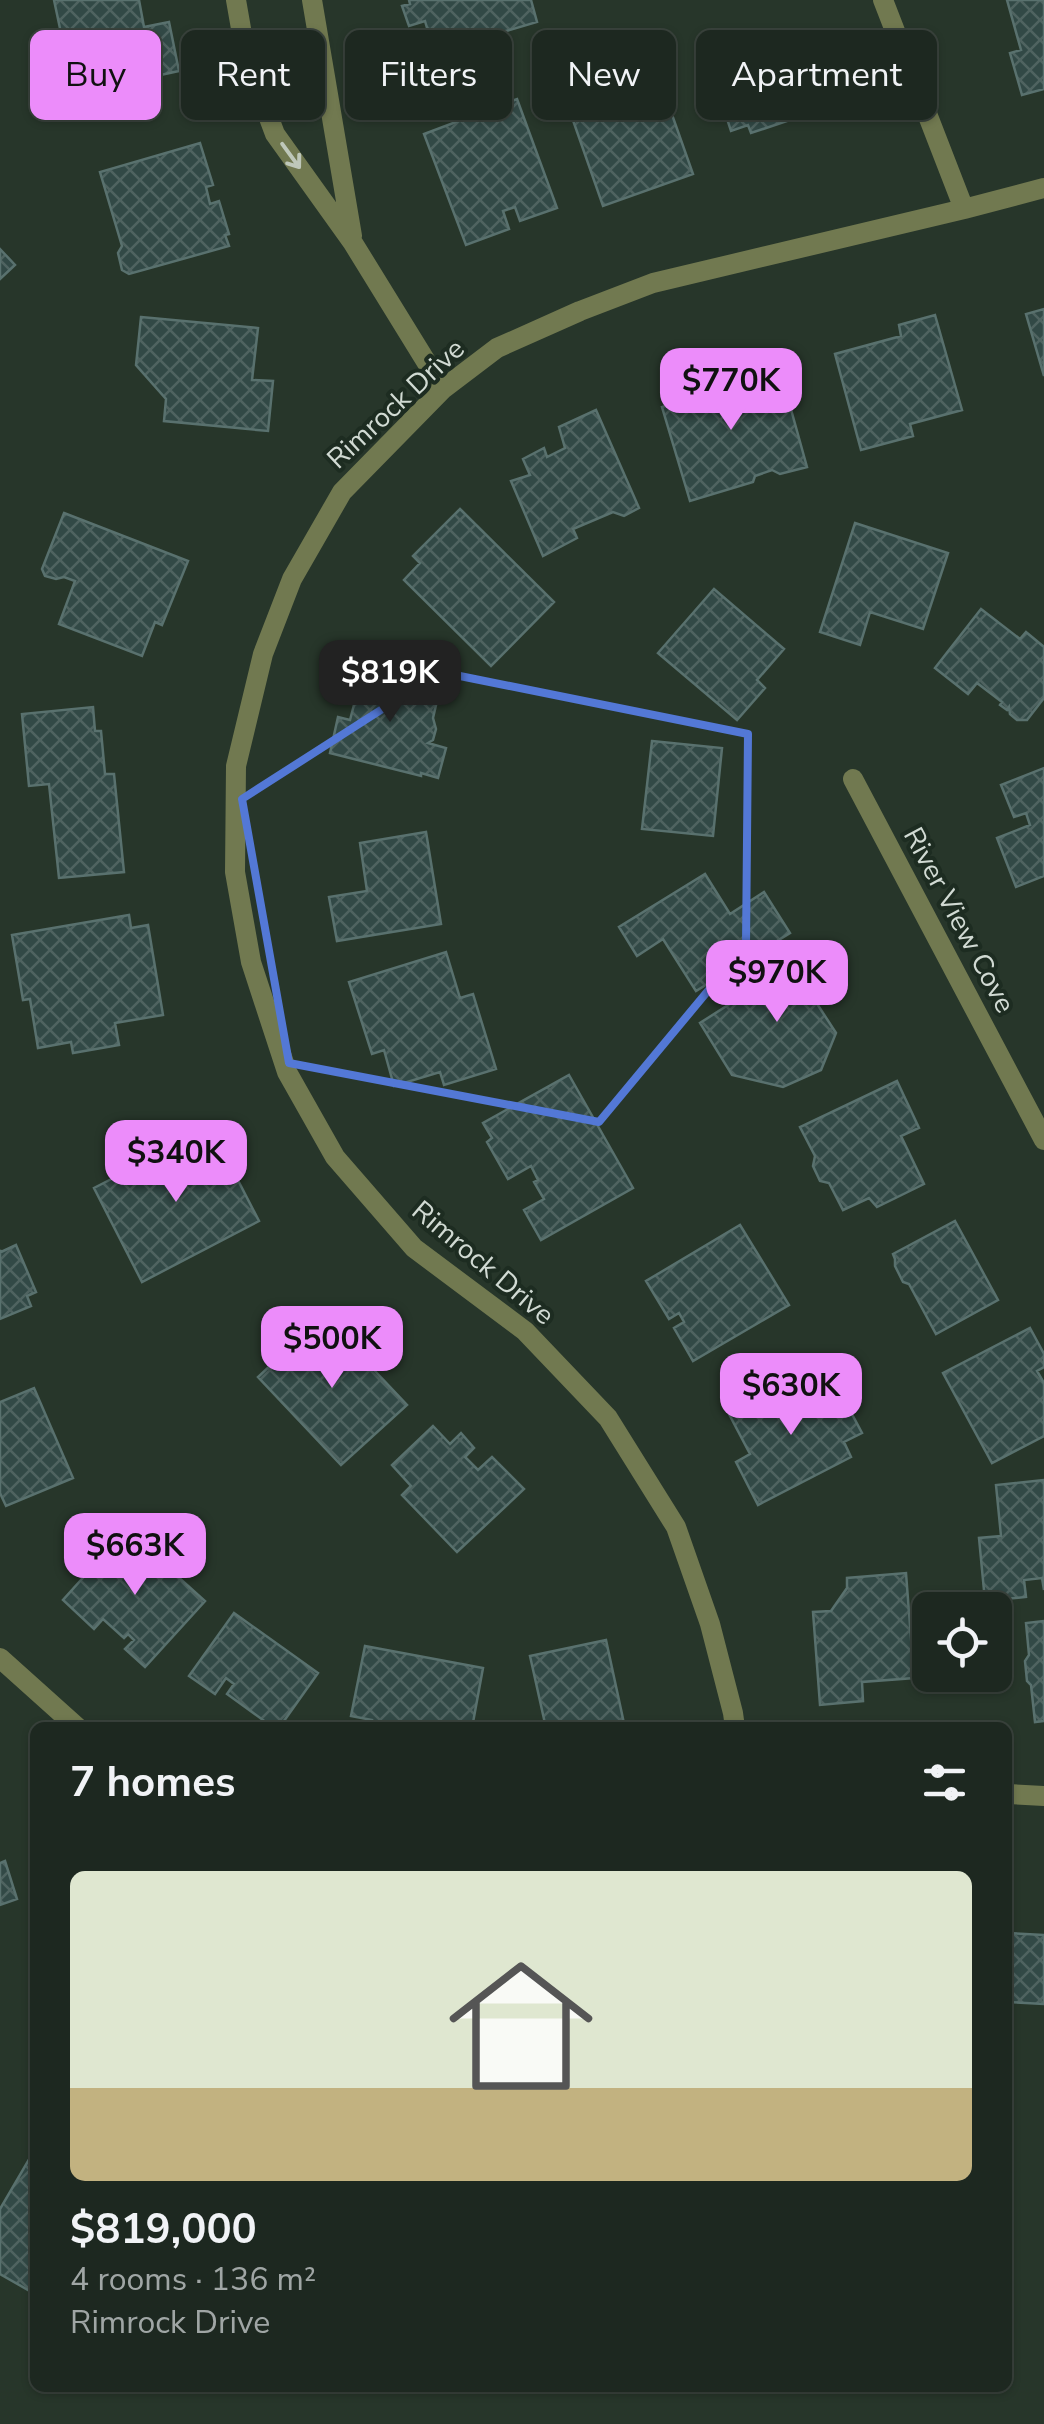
<!DOCTYPE html>
<html lang="en">
<head>
<meta charset="utf-8">
<style>
	body { margin:0; font-family:"Nunito Sans",sans-serif; background:#2a342d; color:#f1f3f6; height:100vh; display:flex; flex-direction:column; font-size:38px; white-space:nowrap }
	* { box-sizing:border-box; margin:0 }
	p { font-size:32px; color:#a0a6a5 }
	.icon { flex:none; width:55px; height:55px; fill:none; stroke:currentColor; stroke-width:2; stroke-linecap:round; stroke-linejoin:round }
	.map { position:relative; flex:1; overflow:hidden }
	.panel { position:absolute; left:30px; top:1722px; width:982px; height:670px; display:flex; flex-direction:column; background:#1d2820; border-radius:15px; box-shadow:0 2px 8px #0004,0 0 0 2px #3b443e }
	.panel>* { flex:none }
	.top-card { position:absolute; left:30px; top:30px; width:985px; height:90px; display:flex; gap:20px }
	.buttons { position:absolute; left:912px; top:1592px; display:grid; gap:20px }
	.buttons a { display:grid; place-items:center; width:100px; height:100px; border-radius:15px; background:#1d2820; box-shadow:0 2px 8px #0004,0 0 0 2px #3b443e; font-size:50px }
	.price { position:absolute; translate:-50% -85px; padding:0 22px; border-radius:20px; background:#ec8cfa; color:#111; font-size:32px; line-height:65px; filter:drop-shadow(0 2px 5px #0008) }
	.price::after { content:''; position:absolute; left:50%; top:60px; width:30px; height:22px; margin-left:-15px; background:inherit; clip-path:polygon(0 0,100% 0,50% 100%) }
	.price.current { background:#222; color:#fff }
	ul { padding:0; list-style:none }
	li { display:grid; align-content:center; gap:20px; height:530px; padding:0 40px }
	li+li { border-top:2px solid #3b443e }
	li span { display:grid; place-items:center; height:310px; border-radius:15px; color:#555 }
	li>.icon { margin-inline-start:auto }
	span .icon { width:180px; height:180px; fill:#fffc; stroke-width:1 }
	li b { font-size:42px }
	h2 { display:flex; justify-content:space-between; align-items:center; height:120px; padding:0 40px; font-size:42px }
	.pill { padding:0 35px; border-radius:15px; background:#1d2820; box-shadow:0 2px 8px #0004,0 0 0 2px #3b443e; font-size:35px; line-height:90px }
	.pill.current { background:#ec8cfa; color:#111 }
	.map>svg:first-child { display:block }
	.building { fill:url(#building-cross-hatch); stroke:#59716e; stroke-width:2.5 }
	.lines { fill:none; stroke-linecap:round; stroke-linejoin:round }
	.street { stroke:#717950; stroke-width:20 }
	.oneway { stroke:#bec7b9 }
	.marked { fill:none; stroke:#5378d6; stroke-width:8; stroke-linejoin:round }
	.labels { text-anchor:middle; dominant-baseline:central; stroke-width:8; stroke-linejoin:round; paint-order:stroke }
	.street-label { font-size:28px; fill:#d1dad3; stroke:#1d2c21 }
</style>
</head>
<body>
<div class="map">
<svg width="1044" height="2424" viewBox="0 0 1044 2424">
	<defs>
		<pattern id="building-cross-hatch" width="8" height="8" patternUnits="userSpaceOnUse" patternTransform="scale(2.5)"><rect width="8" height="8" fill="#324946"/><path d="M0 0l8 8M0 8l8-8" fill="none" stroke="#4f6360"/></pattern>
	</defs>
	<rect width="100%" height="100%" fill="#27362a"/>
	<path class="building" d="M54,0H139L144,27L169,22L179,71L105,87L100,65L69,71Z
		M409,0H531L537,22L434,52L425,21L409,26L402,6L410,4Z
		M1007,0H1044V89L1022,95L1010,53L1021,50Z
		M773,39L782,65L811,56L827,102L791,114L793,119L751,133L748,125L731,131L708,61Z
		M658,75L693,174L603,206L568,106Z
		M517,99L557,208L520,221L515,207L503,211L509,229L466,245L424,134Z
		M200,143L213,185L206,187L210,204L219,201L229,234L225,235L229,246L129,274L122,270L118,253L122,246L100,172Z
		M0,249L15,265L0,279Z
		M1044,309V376L1026,314Z
		M935,315L962,410L910,424L913,436L861,450L835,354L901,336L899,325Z
		M141,317L258,328L252,380L273,381L268,431L164,421L166,399L136,365Z
		M725,376L727,386L759,377L761,383L782,377L807,467L780,474L772,470L755,476L753,482L690,501L662,407L671,404L667,387L702,377L704,382Z
		M596,410L639,508L624,516L613,512L573,529L577,538L543,556L511,481L530,475L523,459L544,448L547,457L565,448L559,427Z
		M460,509L554,602L491,666L404,580L420,563L413,556Z
		M64,513L188,561L162,625L155,622L142,656L59,624L75,581L64,577L56,579L45,576L42,569Z
		M855,523L948,553L923,629L870,612L860,645L820,632Z
		M714,589L784,649L757,680L765,688L737,720L658,653Z
		M981,609L1020,639L1026,632L1044,647V698L1027,720H1017L1010,714L1009,707L1007,710L1000,705L1002,702L977,683L968,694L935,668Z
		M365,663L417,676L412,695L437,701L433,718L436,729L433,740L428,743L446,748L438,778L421,773V776L330,753L338,717L350,720Z
		M93,707L95,731H101L105,774H114L124,872L59,878L49,784L29,786L22,714Z
		M652,741L722,748L713,836L642,829Z
		M1044,768V876L1016,887L997,838L1030,825L1026,813L1014,817L1001,785Z
		M426,832L441,924L337,941L329,897L367,891L360,843Z
		M705,874L730,914L764,892L790,933L696,991L663,939L637,956L619,927Z
		M129,915L131,928L148,925L163,1015L115,1023L119,1045L73,1053L71,1042L38,1048L30,999L23,1000L12,935Z
		M820,946L840,978L812,996L836,1033L821,1070L783,1087L732,1075L700,1023Z
		M446,952L460,998L473,994L496,1069L444,1085L440,1072L394,1086L384,1050L372,1054L349,982Z
		M569,1075L633,1188L541,1240L524,1210L544,1199L534,1182L538,1180L531,1166L508,1179L487,1142L492,1138L483,1123Z
		M897,1081L919,1128L901,1136L924,1184L877,1207L869,1198L843,1210L829,1183L820,1181L813,1166L815,1156L800,1127Z
		M211,1128L259,1221L142,1282L94,1188Z
		M955,1221L998,1300L936,1334L909,1284L903,1282L895,1266V1259L893,1254Z
		M740,1225L789,1305L693,1361L674,1328L684,1322L679,1313L669,1319L646,1281Z
		M16,1245L36,1292L27,1296L31,1306L0,1319V1250L1,1252Z
		M323,1316L407,1405L341,1465L258,1377Z
		M1030,1328L1044,1354V1367L1037,1371L1044,1383V1436L992,1463L943,1373Z
		M809,1372L830,1412L846,1403L862,1433L844,1442L851,1457L758,1505L736,1462L750,1454L729,1414Z
		M34,1388L73,1478L6,1506L0,1493V1402Z
		M433,1426L450,1444L461,1433L474,1448L465,1457L478,1470L492,1457L524,1489L457,1552L402,1495L411,1486L392,1465Z
		M1044,1480V1590L1042,1578L1024,1580L1026,1597L985,1601L979,1538L1001,1536L996,1485Z
		M126,1530L205,1601L145,1667L125,1649L134,1640L128,1634L124,1638L103,1619L94,1629L63,1600Z
		M906,1573L914,1678L862,1682L863,1701L820,1705L813,1612L831,1611L847,1588V1578Z
		M234,1613L318,1673L279,1728H274L227,1694L234,1684L226,1678L215,1694L189,1676Z
		M1044,1621V1721L1035,1722L1031,1685L1027,1681L1025,1661L1029,1655L1026,1623Z
		M606,1640L625,1728H546L530,1656Z
		M365,1646L483,1668L472,1728H371L372,1720L351,1716Z
		M5,1861L17,1899L0,1905V1863Z
		M1008,1933L1044,1935V2004L1008,2002Z
		M35,2149V2294L0,2274V2209Z"/>
	<g class="lines">
		<path class="street" d="M236,0L246,57L275,134L353,243L443,389
			M312,0L352,236
			M883,0L964,209
			M853,779L1044,1140
			M0,1658L78,1728
			M735,1728L733,1713L710,1624L676,1527L608,1418L525,1331L414,1248L335,1157L287,1072L251,962L235,872L236,766L263,654L292,579L342,492L443,389L497,348L580,311L653,283L964,209L1044,188
			M1008,1794L1044,1796"/>
	</g>
	<defs><path id="oneway-shaft" d="M-6 0H5M1.5-3L5.5 0L1.5 3" fill="none" stroke-width="1.6" stroke-linecap="round" stroke-linejoin="round" transform="scale(2.5)"/></defs>
	<use class="oneway" href="#oneway-shaft" transform="translate(291 156) rotate(54)"/>
	<path class="marked" d="M440,672L748,734L746,945L599,1122L289,1063L242,799Z"/>
	<g class="labels">
		<g class="street-label">
			<text transform="translate(396 404) rotate(-43)">Rimrock Drive</text>
			<text transform="translate(959 920) rotate(62)">River View Cove</text>
			<text transform="translate(483 1263) rotate(40)">Rimrock Drive</text>
		</g>
	</g>
</svg>
<div class="buttons">
<a><svg class="icon" aria-label="locate" viewBox="0 0 24 24"><circle cx="12" cy="12" r="6"/><path d="M12 2v4M12 18v4M2 12h4M18 12h4"/></svg></a>
</div>
<b class="price" style="left:731px;top:433px">$770K</b>
<b class="price current" style="left:390px;top:725px">$819K</b>
<b class="price" style="left:777px;top:1025px">$970K</b>
<b class="price" style="left:176px;top:1205px">$340K</b>
<b class="price" style="left:332px;top:1391px">$500K</b>
<b class="price" style="left:791px;top:1438px">$630K</b>
<b class="price" style="left:135px;top:1598px">$663K</b>
<div class="top-card">
<a class="pill current">Buy</a>
<a class="pill">Rent</a>
<a class="pill">Filters</a>
<a class="pill">New</a>
<a class="pill">Apartment</a>
</div>
<section class="panel">
<h2>7 homes<svg class="icon" aria-label="filters" viewBox="0 0 24 24"><path d="M4 7h16M4 17h16"/><circle cx="9" cy="7" r="2"/><circle cx="15" cy="17" r="2"/></svg></h2>
<ul>
<li><span style="background:linear-gradient(#dfe7d0 70%,#c2b280 0)"><svg class="icon" aria-label="home" viewBox="0 0 24 24"><path d="M3 11l9-7 9 7M6 9v11h12V9"/></svg></span><div><b>$819,000</b><p>4 rooms · 136 m²</p><p>Rimrock Drive</p></div></li>
</ul>
</section>
</div>
</body>
</html>
